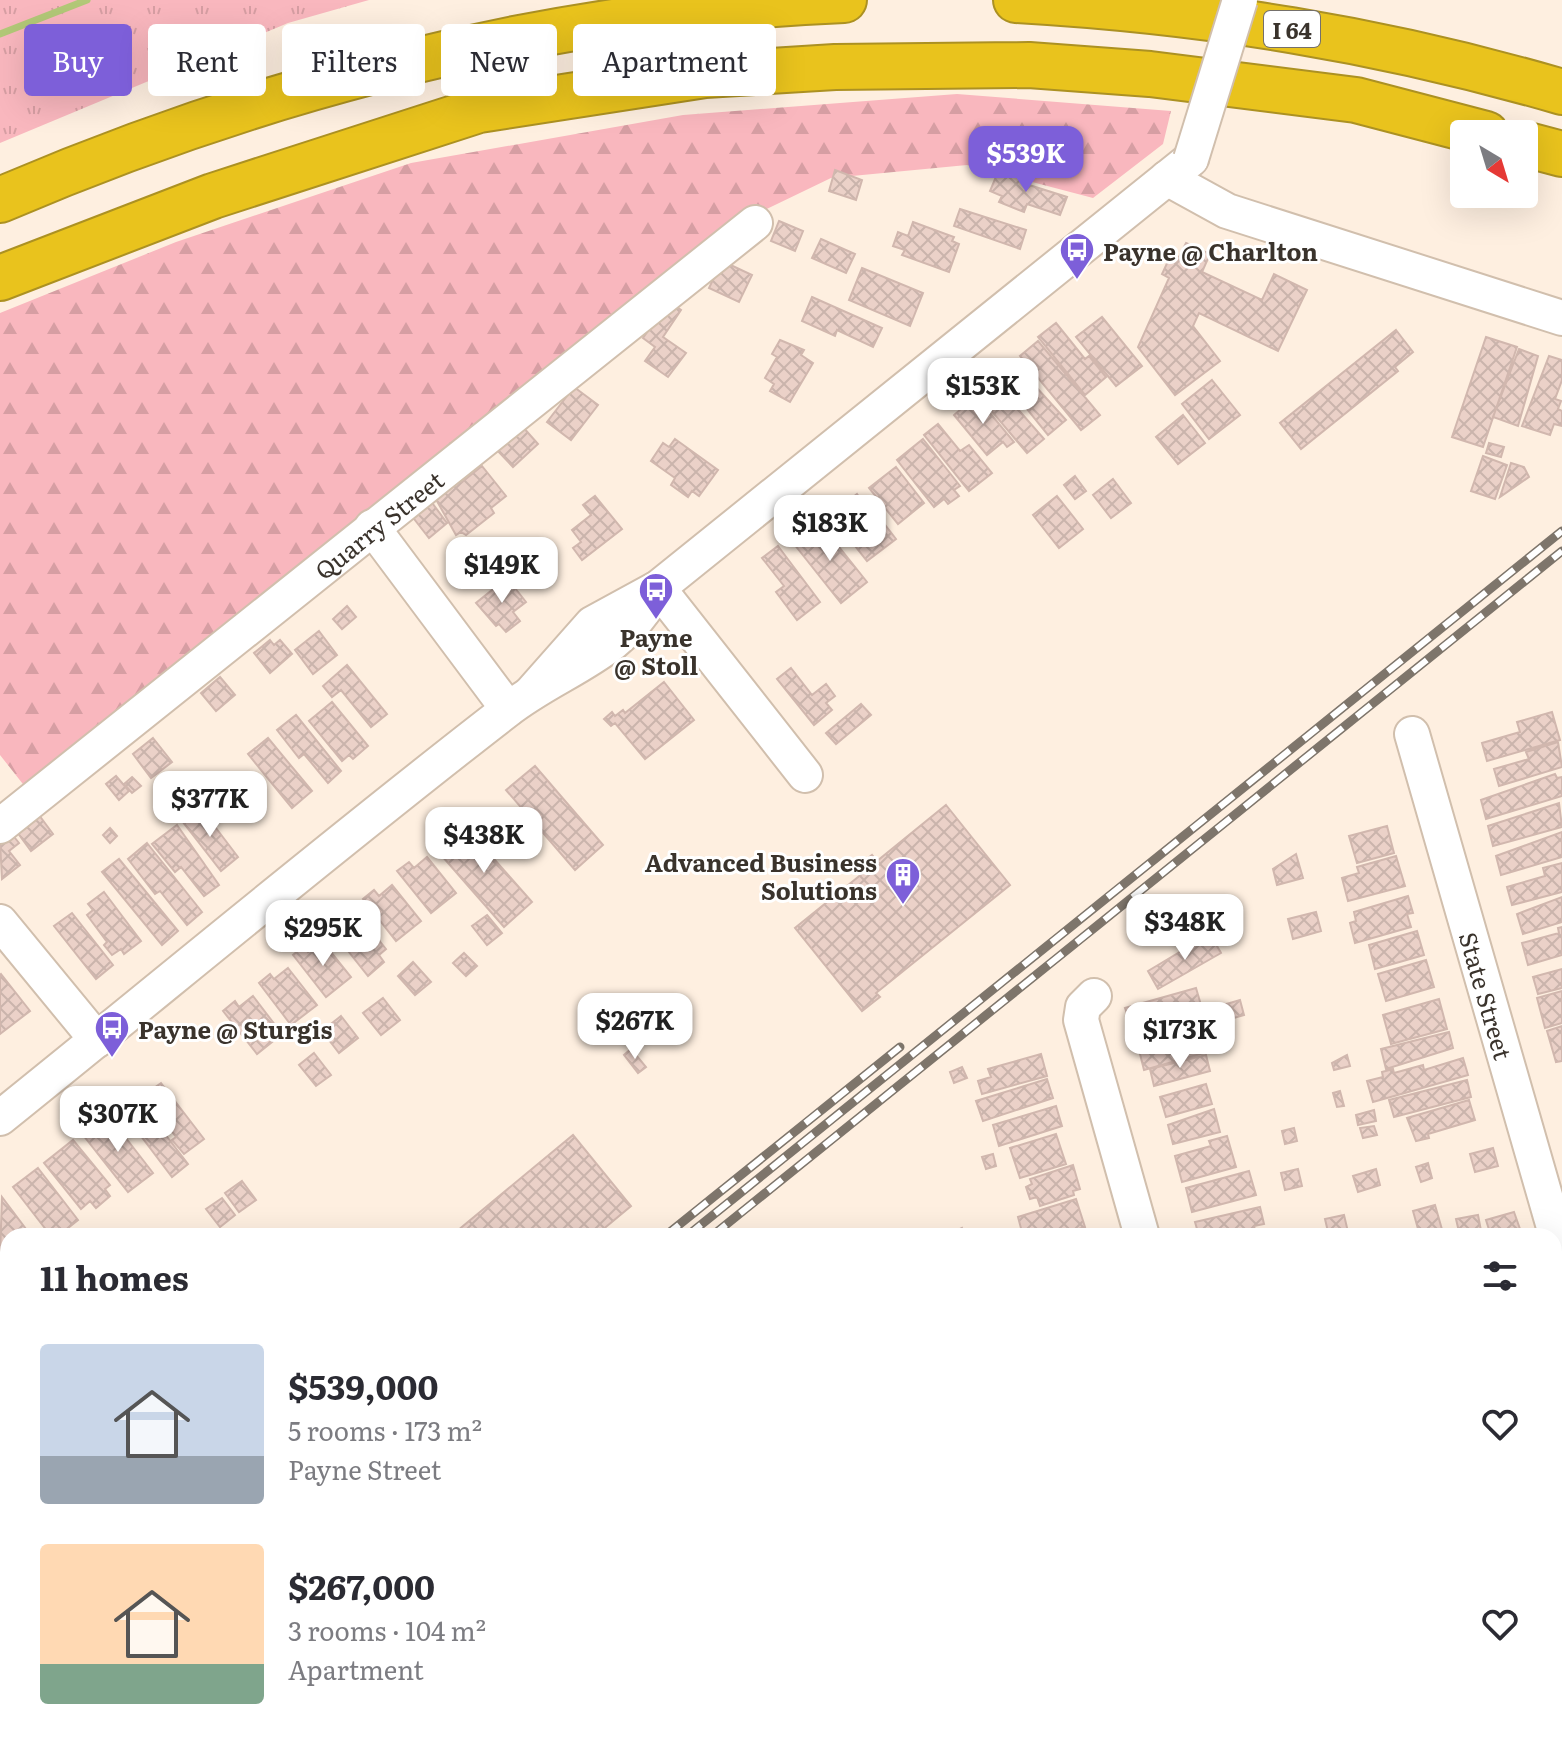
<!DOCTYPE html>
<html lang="en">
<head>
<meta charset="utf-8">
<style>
	body { margin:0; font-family:Literata,serif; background:#f2f2f3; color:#2b2b33; height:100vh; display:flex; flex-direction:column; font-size:30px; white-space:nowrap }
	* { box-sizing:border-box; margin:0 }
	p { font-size:26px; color:#7c7c81 }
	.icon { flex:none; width:44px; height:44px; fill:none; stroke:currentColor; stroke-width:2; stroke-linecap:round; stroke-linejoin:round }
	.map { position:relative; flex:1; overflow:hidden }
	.drawer { position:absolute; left:0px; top:1228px; width:1562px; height:512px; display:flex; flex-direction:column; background:#fff; border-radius:24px 24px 0 0; box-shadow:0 8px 32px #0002 }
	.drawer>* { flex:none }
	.guide { position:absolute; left:24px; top:24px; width:800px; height:72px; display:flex; gap:16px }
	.needle { width:52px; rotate:142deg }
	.tools { position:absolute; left:1450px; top:120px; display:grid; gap:16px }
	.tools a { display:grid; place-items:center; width:88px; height:88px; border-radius:8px; background:#fff; box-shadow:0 8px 32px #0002; font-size:40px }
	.price { position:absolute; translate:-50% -68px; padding:0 18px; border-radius:16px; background:#fff; color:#222; font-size:26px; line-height:52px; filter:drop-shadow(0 2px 4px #0008) }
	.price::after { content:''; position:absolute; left:50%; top:48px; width:24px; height:18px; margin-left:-12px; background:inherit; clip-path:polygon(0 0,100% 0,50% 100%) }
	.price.active { background:#7d5fd9; color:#fff }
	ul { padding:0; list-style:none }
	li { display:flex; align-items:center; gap:24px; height:200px; padding:0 40px }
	li span { display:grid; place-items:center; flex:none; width:224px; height:160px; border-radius:8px; color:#555 }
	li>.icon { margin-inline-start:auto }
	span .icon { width:96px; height:96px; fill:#fffc; stroke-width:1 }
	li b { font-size:34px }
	h2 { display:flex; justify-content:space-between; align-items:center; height:96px; padding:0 40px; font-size:34px }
	.tag { padding:0 28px; border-radius:8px; background:#fff; box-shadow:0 8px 32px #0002; font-size:28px; line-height:72px }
	.tag.active { background:#7d5fd9; color:#fff }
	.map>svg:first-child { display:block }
	.forest { fill:url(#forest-firs) }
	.park { fill:url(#park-tufts) }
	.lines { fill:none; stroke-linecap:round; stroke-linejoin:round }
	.stream { stroke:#b2c877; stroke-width:7 }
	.building { fill:url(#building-cross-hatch); stroke:#d1b7ae; stroke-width:2 }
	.minor-casing { stroke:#d1bfad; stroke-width:38 }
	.highway-casing { stroke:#ac9122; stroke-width:48 }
	.minor { stroke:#fff; stroke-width:34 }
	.highway { stroke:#e9c31d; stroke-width:44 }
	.rail-casing { stroke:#7e756b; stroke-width:9 }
	.rail { stroke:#fff; stroke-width:6; stroke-dasharray:18; stroke-linecap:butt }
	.minor-bridge-casing { stroke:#d1bfad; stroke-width:38; stroke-linecap:butt }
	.minor-bridge { stroke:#fff; stroke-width:34 }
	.labels { text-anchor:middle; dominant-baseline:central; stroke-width:6; stroke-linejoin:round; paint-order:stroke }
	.shield { fill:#fff; stroke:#75706b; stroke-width:2 }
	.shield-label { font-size:22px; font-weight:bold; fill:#3a332c }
	.poi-label { font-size:24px; font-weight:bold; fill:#3a332c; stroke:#fff; text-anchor:start }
	.street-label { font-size:24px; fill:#3a332c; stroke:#fff }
</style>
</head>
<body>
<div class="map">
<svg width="1562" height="1740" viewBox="0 0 1562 1740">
	<defs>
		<pattern id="forest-firs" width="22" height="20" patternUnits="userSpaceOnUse" patternTransform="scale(2)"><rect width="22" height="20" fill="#f9b7be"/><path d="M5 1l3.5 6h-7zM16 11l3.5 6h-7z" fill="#d69ea3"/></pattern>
		<pattern id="park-tufts" width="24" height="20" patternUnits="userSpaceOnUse" patternTransform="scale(2)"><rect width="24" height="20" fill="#f9b7be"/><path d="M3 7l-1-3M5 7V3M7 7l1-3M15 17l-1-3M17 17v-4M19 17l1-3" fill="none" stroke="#d69ea3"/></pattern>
		<pattern id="building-cross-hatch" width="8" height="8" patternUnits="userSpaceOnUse" patternTransform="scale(2)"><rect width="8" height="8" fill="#ebd1c8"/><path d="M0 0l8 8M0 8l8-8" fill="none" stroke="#cab4ac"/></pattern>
	</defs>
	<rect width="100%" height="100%" fill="#feefe0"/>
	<path class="forest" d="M957,94L1171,111L1163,144L1093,198L967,165L831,178L750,217L30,793L0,755V313L176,242L411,163L683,115Z"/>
	<path class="park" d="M0,0H369L288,23L0,143Z"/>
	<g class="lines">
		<path class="stream" d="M0,34L87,0"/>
	</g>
	<path class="building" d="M835,170L862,180L856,200L829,191Z
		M998,172L1010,176L1012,172L1028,179L1026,184L1067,197L1060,215L1027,204L1024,212L999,202L1002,196L990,191Z
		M960,209L1026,230L1020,249L954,226Z
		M779,221L803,231L795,251L771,241Z
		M913,222L954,237L952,241L959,244L949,272L902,255L905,250L893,246L898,232L908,236Z
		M821,239L855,254L846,273L812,258Z
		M1186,243L1210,254L1202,272L1262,300L1274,274L1307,290L1278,351L1199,313L1193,326L1220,361L1175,395L1138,347L1169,278L1162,274L1170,257L1177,261Z
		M722,261L752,275L739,302L709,288Z
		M862,268L923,293L910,326L849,300Z
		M812,297L882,328L873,347L837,330L835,336L802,321Z
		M669,301L681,310L663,337L686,353L668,377L645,361L655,347L643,338Z
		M1102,317L1142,366L1116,386L1076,337Z
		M1056,323L1085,359L1089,356L1106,377L1085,395L1038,337Z
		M1396,330L1413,352L1395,367L1398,371L1301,449L1280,423Z
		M1486,337L1517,347L1483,447L1452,437Z
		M780,340L804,350L801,355L813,363L790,402L770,391L774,384L765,378L777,357L772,354Z
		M1038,341L1100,415L1081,430L1020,356Z
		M1519,349L1538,356L1518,426L1493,417Z
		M1549,356L1562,360V380L1555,399L1561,401L1558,409L1562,411V426L1554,424L1550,435L1522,426Z
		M1016,365L1066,420L1048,435L1001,377Z
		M1212,380L1240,415L1209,439L1182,404Z
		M994,382L1044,439L1027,453L978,395Z
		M574,387L598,405L571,440L547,422Z
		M976,396L1014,442L1007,447L1003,442L987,455L954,415Z
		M1183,415L1205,443L1178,464L1156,437Z
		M938,424L960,451L969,445L992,473L969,491L924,435Z
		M522,426L538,444L513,467L496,449Z
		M675,439L718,470L699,496L692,491L688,497L671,485L675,478L651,461L663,443L669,447Z
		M923,439L960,486L954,490L959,496L948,504L944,499L934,507L897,460Z
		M1489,443L1504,447L1501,457L1486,453Z
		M1483,456L1507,465L1495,499L1471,491Z
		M1511,463L1524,467L1529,477L1500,497Z
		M482,466L506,496L491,508L494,513L466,535L461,532L456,535L433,494L456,474L462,482Z
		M896,467L924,503L898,524L869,488Z
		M1075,476L1086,491L1075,499L1064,485Z
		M1113,479L1131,503L1111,518L1093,495Z
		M857,494L862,501L865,499L896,539L867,561L837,523L840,521L833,513Z
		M595,496L622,529L582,560L573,548L581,542L572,530L591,515L583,505Z
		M1057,496L1083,529L1059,548L1033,515Z
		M430,500L447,523L429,538L411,515Z
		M820,523L867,582L841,603L794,544Z
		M778,546L820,602L797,620L776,592L784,586L762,558Z
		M507,578L526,602L513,612L520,621L506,632L499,624L496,626L476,603Z
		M347,606L356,617L342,629L333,619Z
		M319,631L337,655L313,674L295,650Z
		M270,640L274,645L280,640L292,654L270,673L254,653Z
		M347,665L387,714L371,727L341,690L332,697L323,686Z
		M791,668L812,695L826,684L835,696L826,703L832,710L814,725L777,679Z
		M220,677L235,695L216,711L201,693Z
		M664,682L694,720L645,759L615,723L611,726L604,719L612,712L615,716L623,710L625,713Z
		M332,702L368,746L353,759L349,755L342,761L309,721Z
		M861,704L871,715L836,744L826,733Z
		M1552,712L1560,740L1487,761L1482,743L1520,732L1517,722Z
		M296,715L341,771L328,783L304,754L299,758L277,730Z
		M153,738L172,762L151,778L133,754Z
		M268,738L312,791L292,808L248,754Z
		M1558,742L1562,767L1499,786L1494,769L1529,759L1526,752Z
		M535,766L603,845L575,870L506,790Z
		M1555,774L1557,778L1562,777V796L1486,819L1481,800Z
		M116,776L129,791L119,800L106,784Z
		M132,777L141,786L132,793L124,784Z
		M1559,803L1562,827L1493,846L1488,826Z
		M946,805L1010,885L876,993L880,997L862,1011L795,928L863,873L858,866L872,855L877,861Z
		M200,807L238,857L221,871L182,821Z
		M39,815L53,834L31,851L17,832Z
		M463,824L532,902L504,927L435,848Z
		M177,825L219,885L204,896L181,867L175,872L152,844Z
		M1387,826L1394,853L1357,863L1349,836Z
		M110,828L117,836L110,843L103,835Z
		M1562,832V857L1501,875L1496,856Z
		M11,833L19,843L9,851L20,865L2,879L0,842Z
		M147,843L202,912L187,925L160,891L155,894L128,859Z
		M1296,854L1303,878L1277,885L1273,869Z
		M1396,856L1405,886L1348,901L1342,878L1359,873L1357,867Z
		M427,857L456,893L431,913L397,871L409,862L414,868Z
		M119,859L178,931L162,945L102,872Z
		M1562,863V892L1512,905L1507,887L1545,876L1543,868Z
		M392,885L421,921L396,941L363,899L374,890L379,896Z
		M104,892L141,941L124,954L121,949L112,955L104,945L107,942L87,915L93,910L88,904Z
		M1408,896L1413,913L1407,914L1411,927L1355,943L1350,923L1356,921L1354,912Z
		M1562,897V922L1523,934L1517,914Z
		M1316,912L1321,931L1293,939L1288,919Z
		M72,913L113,965L96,979L54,926Z
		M358,914L386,949L379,955L384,962L368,976L329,927L340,918L345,925Z
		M487,915L502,933L487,945L472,926Z
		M1562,927V955L1528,965L1522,943L1559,933L1558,928Z
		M1417,931L1424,955L1375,969L1369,945Z
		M1210,934L1221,953L1158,989L1148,971Z
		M322,941L351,977L326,997L293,955L304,946L308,952Z
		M464,953L477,966L466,976L453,963Z
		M1426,960L1434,987L1386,1001L1378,974Z
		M413,962L431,982L415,995L398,976Z
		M288,968L317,1005L291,1025L259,983L270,974L274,979Z
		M1562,969V988L1538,994L1533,977Z
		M1,974L30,1011L0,1034V975Z
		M1196,988L1201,1005L1131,1025L1125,1008Z
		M1562,991V1023L1545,1028L1537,998Z
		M253,996L282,1034L257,1054L223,1011L235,1001L239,1007Z
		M383,998L400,1020L381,1035L363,1013Z
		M1439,999L1447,1029L1391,1044L1383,1015Z
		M1240,1000L1244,1015L1145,1044L1141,1029L1200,1012L1202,1017L1208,1015L1206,1010Z
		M341,1016L358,1038L339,1053L322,1031Z
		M1562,1026V1061L1556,1062L1547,1031Z
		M1212,1029L1217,1044L1203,1049L1204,1053L1144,1070L1139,1050Z
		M1449,1032L1453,1048L1386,1069L1381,1049Z
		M631,1049L646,1067L638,1073L624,1055Z
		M314,1053L331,1075L316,1086L299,1065Z
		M1041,1054L1047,1076L982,1094L978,1081L991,1077L988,1069Z
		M1206,1055L1210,1071L1154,1086L1150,1069Z
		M1347,1055L1350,1066L1334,1070L1332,1063Z
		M1463,1058L1468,1075L1373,1102L1367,1081L1383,1077L1382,1072L1393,1069L1394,1073L1423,1065L1424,1070Z
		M962,1067L967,1078L954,1083L950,1072Z
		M1047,1079L1053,1098L983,1121L976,1101Z
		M1467,1080L1471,1097L1394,1117L1389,1100Z
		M161,1083L204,1139L184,1154L172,1140L176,1137L144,1095Z
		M1206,1084L1212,1104L1166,1117L1160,1097Z
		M1340,1091L1344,1106L1337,1107L1333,1093Z
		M138,1099L188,1164L172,1177L122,1111Z
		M1469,1100L1475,1120L1428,1134L1429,1138L1416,1141L1407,1118Z
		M1056,1106L1062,1126L999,1146L993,1125Z
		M1214,1109L1220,1132L1173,1144L1168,1125Z
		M1374,1110L1376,1121L1358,1125L1356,1115Z
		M108,1115L153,1173L128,1192L83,1135Z
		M1374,1126L1377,1135L1363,1138L1360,1128Z
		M1294,1128L1297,1141L1285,1144L1282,1131Z
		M1056,1134L1066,1164L1020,1178L1010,1148Z
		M573,1135L631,1206L595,1236H451Z
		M1227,1136L1236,1167L1182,1182L1175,1156L1211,1146L1209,1141Z
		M73,1140L110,1185L105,1189L110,1196L96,1208L90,1201L81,1209L44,1163Z
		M1493,1148L1498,1166L1475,1172L1470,1154Z
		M993,1154L996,1166L986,1169L982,1157Z
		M1428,1163L1432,1178L1421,1182L1416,1167Z
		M1073,1165L1080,1189L1073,1191L1074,1195L1040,1206L1037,1197L1030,1199L1026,1187L1032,1184L1030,1179Z
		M38,1168L78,1220L58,1236H51L13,1187Z
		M1298,1169L1302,1186L1285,1190L1281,1173Z
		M1376,1169L1380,1185L1358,1192L1353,1176Z
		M1249,1171L1256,1195L1192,1212L1186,1188Z
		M242,1181L256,1200L239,1212L225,1193Z
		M2,1197L29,1233L8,1236V1249L0,1255Z
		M222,1198L235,1215L220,1227L206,1209Z
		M1076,1199L1085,1227L1057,1236H1045L1044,1233L1023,1236L1018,1217Z
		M1435,1205L1443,1233L1451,1231L1452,1236H1420L1413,1211Z
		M1260,1207L1264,1224L1254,1226L1256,1234L1199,1236L1195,1222Z
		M1514,1212L1520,1229L1515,1230L1516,1236H1491L1486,1220Z
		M1344,1215L1348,1232L1329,1236L1325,1219Z
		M1478,1215L1482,1236H1460L1456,1219Z
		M962,1228L965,1236H935L960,1229Z
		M1091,1230L1093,1236H1071Z
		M1554,1376L1560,1398L1554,1399Z
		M1554,1403L1557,1412L1562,1411V1432L1554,1434Z
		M1562,1435V1454L1554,1457V1437Z
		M1562,1459V1477L1554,1479V1462Z
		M1562,1482V1501L1554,1503V1485Z
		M8,1485V1501L0,1508V1492Z
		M1562,1508V1530L1554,1532V1511Z
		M1562,1545V1568L1554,1571V1548Z
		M8,1589V1660L0,1666V1596Z
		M1562,1596V1617L1554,1619V1598Z
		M1554,1658L1562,1685V1701L1554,1703Z
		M1562,1724V1740H1551L1549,1732Z
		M268,1732H297L300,1740H245Z
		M353,1732H374L355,1738Z
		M418,1732H505L507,1740H420Z
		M634,1732H675L678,1740H621L620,1736Z
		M783,1732H857V1733L834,1740H780L778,1733Z
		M907,1732H944L916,1740H909Z
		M1451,1732H1471L1473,1740H1445L1443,1734Z
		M1428,1733L1432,1740H1408Z"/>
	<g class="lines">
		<defs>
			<g id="minor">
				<path d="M1167,178L1227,211L1562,318"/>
				<path d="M372,527L508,709"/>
				<path d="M658,588L805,775"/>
				<path d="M531,693L592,624L658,588L1191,159"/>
				<path id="s1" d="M1412,734L1562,1255"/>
				<path id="s2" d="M0,826L755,223"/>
				<path d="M0,922L97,1040"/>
				<path d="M1094,996L1083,1007L1081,1020L1142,1236"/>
				<path d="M0,1118C169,982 335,843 506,711C561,668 619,658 656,592"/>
				<path d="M1554,1307L1562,1305"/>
				<path d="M194,1732L197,1740"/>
				<path d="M745,1732L747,1740"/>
				<path d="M1286,1732L1289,1740"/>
			</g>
			<path id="highway" d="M1016,0C1205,11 1381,39 1562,92
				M1524,144L1562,154
				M0,200C268,85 551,12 844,0
				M0,278L213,196L479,110L705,75L835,67L1029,65L1150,74L1356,100L1486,134"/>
		</defs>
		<use href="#minor" class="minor-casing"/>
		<use href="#highway" class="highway-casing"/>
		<use href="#minor" class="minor"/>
		<use href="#highway" class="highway"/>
		<defs>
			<path id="rail" d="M665,1236L900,1047
				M687,1236L1562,531
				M712,1236L1562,551
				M41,1740L50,1732
				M62,1740L72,1732
				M86,1740L96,1732"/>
		</defs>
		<use href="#rail" class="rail-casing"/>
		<use href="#rail" class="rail"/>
		<defs>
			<path id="minor-bridge" d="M1191,159L1240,0"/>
		</defs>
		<use href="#minor-bridge" class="minor-bridge-casing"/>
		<use href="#minor-bridge" class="minor-bridge"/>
	</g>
	<defs>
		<symbol id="bus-pin" viewBox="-11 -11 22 30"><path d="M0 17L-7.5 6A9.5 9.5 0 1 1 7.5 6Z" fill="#7d5fd9" stroke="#fff"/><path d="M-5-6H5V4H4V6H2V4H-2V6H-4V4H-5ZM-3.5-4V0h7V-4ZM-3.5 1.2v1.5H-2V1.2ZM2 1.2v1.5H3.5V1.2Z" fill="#fff"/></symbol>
		<symbol id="building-pin" viewBox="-11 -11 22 30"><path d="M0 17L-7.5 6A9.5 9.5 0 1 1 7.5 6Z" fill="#7d5fd9" stroke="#fff"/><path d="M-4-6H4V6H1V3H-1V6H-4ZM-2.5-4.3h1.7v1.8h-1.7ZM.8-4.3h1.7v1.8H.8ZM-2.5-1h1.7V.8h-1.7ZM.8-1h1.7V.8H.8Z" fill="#fff"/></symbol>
	</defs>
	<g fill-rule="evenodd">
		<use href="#bus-pin" x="1057" y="230" width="40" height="54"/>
		<use href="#bus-pin" x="636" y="570" width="40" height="54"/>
		<use href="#building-pin" x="883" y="855" width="40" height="54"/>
		<use href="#bus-pin" x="92" y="1008" width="40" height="54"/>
	</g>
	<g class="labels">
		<rect class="shield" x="1264" y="11" width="56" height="36" rx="6"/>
		<g class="shield-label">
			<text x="1292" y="29">I 64</text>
		</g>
		<g class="poi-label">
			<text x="1103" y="250">Payne @ Charlton</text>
			<text x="656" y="636" text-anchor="middle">Payne<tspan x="656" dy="28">@ Stoll</tspan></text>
			<text x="877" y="861" text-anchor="end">Advanced Business<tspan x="877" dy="28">Solutions</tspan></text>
			<text x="138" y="1028">Payne @ Sturgis</text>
		</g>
		<g class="street-label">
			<text stroke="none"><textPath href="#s2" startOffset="484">Quarry Street</textPath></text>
			<text stroke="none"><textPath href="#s1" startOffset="272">State Street</textPath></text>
		</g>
	</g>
</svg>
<div class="tools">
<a><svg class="needle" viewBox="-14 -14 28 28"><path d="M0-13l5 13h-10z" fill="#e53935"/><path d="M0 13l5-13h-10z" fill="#7c7c81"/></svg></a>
</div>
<b class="price active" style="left:1026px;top:194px">$539K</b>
<b class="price" style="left:983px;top:426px">$153K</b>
<b class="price" style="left:830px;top:563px">$183K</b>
<b class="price" style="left:502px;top:605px">$149K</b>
<b class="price" style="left:210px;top:839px">$377K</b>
<b class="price" style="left:484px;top:875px">$438K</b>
<b class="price" style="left:1185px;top:962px">$348K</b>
<b class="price" style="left:323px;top:968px">$295K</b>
<b class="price" style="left:635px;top:1061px">$267K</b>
<b class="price" style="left:1180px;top:1070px">$173K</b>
<b class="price" style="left:118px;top:1154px">$307K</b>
<div class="guide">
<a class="tag active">Buy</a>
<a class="tag">Rent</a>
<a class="tag">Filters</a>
<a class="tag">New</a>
<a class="tag">Apartment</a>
</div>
<section class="drawer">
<h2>11 homes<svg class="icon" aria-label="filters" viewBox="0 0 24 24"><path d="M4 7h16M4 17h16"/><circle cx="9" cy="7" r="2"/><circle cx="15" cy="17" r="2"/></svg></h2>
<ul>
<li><span style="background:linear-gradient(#c9d6e8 70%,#9aa5b1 0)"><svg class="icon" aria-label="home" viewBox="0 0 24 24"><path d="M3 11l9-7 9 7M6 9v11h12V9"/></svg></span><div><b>$539,000</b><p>5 rooms · 173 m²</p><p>Payne Street</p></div><svg class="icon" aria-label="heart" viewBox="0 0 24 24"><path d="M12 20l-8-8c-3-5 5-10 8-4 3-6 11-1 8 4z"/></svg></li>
<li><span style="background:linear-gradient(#ffd9b3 75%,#7fa58c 0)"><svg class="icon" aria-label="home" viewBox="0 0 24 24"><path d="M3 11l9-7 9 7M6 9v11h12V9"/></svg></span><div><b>$267,000</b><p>3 rooms · 104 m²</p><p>Apartment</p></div><svg class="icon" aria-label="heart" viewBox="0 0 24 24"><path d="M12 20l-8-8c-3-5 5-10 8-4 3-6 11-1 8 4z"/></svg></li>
</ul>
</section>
</div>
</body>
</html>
